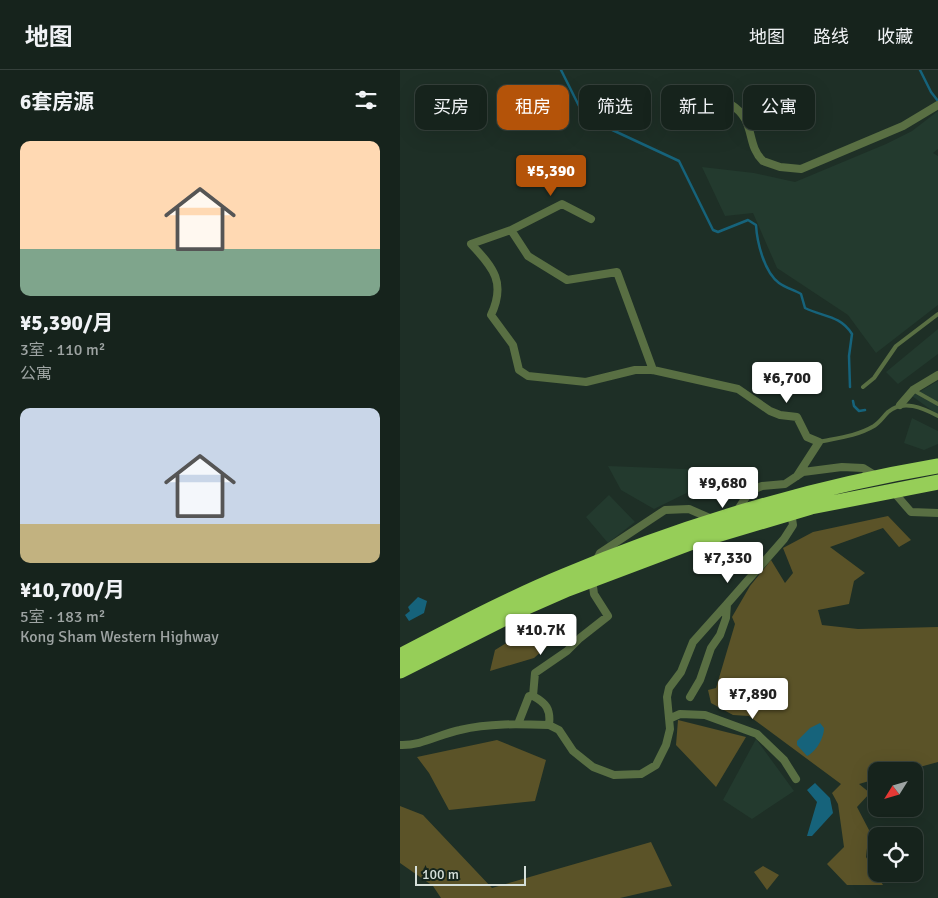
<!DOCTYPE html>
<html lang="zh">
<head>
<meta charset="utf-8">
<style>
	body { margin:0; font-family:Signika,"Noto Sans SC",sans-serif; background:#1f2b25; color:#f1f3f6; height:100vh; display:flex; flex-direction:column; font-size:19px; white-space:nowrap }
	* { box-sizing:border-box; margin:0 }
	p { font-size:16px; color:#9ea4a3 }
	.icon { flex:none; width:28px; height:28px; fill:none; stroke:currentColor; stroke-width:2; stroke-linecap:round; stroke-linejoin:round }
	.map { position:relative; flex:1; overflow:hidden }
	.panel { display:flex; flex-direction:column; background:#16231c; width:400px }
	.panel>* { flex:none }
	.top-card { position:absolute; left:15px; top:15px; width:448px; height:45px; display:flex; gap:10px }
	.needle { width:32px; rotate:233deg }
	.fabs { position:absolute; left:468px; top:692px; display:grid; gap:10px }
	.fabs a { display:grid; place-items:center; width:55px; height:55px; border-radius:10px; background:#16231c; box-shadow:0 5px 20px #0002,0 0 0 1px #35403b; font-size:25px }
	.scale { position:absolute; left:15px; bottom:12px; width:111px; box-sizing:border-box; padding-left:5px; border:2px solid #d5dfda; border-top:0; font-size:14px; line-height:18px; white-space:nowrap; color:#d5dfda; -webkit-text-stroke:4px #15251d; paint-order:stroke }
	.price { position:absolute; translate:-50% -42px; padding:0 11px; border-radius:5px; background:#fff; color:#222; font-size:16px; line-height:32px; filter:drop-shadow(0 1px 2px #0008) }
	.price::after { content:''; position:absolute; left:50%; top:30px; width:15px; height:11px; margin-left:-8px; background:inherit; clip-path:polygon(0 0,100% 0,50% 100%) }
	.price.active { background:#b45309; color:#fff }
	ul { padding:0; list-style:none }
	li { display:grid; align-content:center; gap:10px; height:265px; padding:0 20px }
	li span { display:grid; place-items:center; height:155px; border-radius:10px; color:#555 }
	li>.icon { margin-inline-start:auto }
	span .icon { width:90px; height:90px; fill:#fffc; stroke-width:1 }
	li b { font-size:21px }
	h2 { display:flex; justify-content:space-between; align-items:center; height:60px; padding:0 20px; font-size:21px }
	.chip { padding:0 18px; border-radius:10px; background:#16231c; box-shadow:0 5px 20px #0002,0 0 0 1px #35403b; font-size:18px; line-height:45px }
	.chip.active { background:#b45309; color:#fff }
	header { display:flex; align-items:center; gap:30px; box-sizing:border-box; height:70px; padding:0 25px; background:#16231c; border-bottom:1px solid #35403b }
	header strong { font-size:24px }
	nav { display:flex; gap:28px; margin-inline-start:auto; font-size:18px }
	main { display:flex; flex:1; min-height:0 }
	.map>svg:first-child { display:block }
	.built { fill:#233a2e }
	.green { fill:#5b5328 }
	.water { fill:#16637b }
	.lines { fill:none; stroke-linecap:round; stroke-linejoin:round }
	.stream { stroke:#16637b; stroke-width:2.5 }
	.service { stroke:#596f43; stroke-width:4 }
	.minor { stroke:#596f43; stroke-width:8 }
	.motorway { stroke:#96ce58; stroke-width:15 }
</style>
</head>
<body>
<header>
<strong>地图</strong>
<nav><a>地图</a><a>路线</a><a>收藏</a></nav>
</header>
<main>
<section class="panel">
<h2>6套房源<svg class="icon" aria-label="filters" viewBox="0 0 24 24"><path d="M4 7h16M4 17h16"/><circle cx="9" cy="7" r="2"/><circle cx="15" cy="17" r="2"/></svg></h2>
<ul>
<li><span style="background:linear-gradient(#ffd9b3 70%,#7fa58c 0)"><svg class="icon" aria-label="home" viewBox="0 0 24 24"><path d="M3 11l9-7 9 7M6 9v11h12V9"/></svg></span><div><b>¥5,390/月</b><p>3室 · 110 m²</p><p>公寓</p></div></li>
<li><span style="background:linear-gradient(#c9d6e8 75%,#c2b280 0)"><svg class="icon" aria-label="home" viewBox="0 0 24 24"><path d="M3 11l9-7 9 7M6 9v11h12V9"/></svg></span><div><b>¥10,700/月</b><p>5室 · 183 m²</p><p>Kong Sham Western Highway</p></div></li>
</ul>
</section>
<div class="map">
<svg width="538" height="828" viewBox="0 0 538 828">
	<rect width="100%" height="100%" fill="#1e2f26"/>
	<path class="built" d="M538,41V79L533,83L538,86V235L476,283L448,245L377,198L353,143L325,146L302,97L354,103L395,112L486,74L512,61Z
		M538,259V284L498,314L486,302Z
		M538,311V345L512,326Z
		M512,348L538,361V374L524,380L504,373Z
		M208,396L308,400L311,411L254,439L221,420Z
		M209,425L235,452L208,473L186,447Z
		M356,669L394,721L352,749L323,730Z"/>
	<path class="green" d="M488,446L511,470L499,477L483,458L430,477L465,503L454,511L449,534L418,540L422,555L458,559L538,557V692L505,701H476V709L459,714L470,723L457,737L469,760L466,787L483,815H447L427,794L444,777L438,734L432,723L441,714L349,646L333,645L311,633L308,620L316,618L335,554L332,547L350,516L371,490L385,513L393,503L383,478L413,462Z
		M160,565L134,588L90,601L95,580L116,567Z
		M278,650L346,667L316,717L276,675Z
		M97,670L146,690L135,731L49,740L29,703L17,687Z
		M0,736L23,745L92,818L251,772L272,816L220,828H41L33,816L0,793Z
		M363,796L379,805L367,820L354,802Z"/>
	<path class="water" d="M18,527L27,531L24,543L9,551L5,545L10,541L8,537Z
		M420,653L424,658C424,668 416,682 407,686L397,675V671L410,658Z
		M415,713L430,728L433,743L412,766H407L417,732L407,720Z"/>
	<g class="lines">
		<path class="stream" d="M161,0L182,42L193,51L279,91L313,160L318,162L348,150L356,155C357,172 364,202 379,213C386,218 394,220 401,224L405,238C423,247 440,245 452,264L449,286L450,317
			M520,0L531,22L538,31
			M453,331L454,336L459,341L465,340"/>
		<path class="service" d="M463,317L474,308L496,276L538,244
			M513,320L538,334
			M419,372C438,368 457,366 474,356C480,352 483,347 488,342C503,329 523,338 538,346"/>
		<path class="minor" d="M330,34C357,50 345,74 363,91L380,97L401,99L503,56L538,35
			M111,160L162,134L191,149
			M253,300L217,202L167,210L128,186L111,160L71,174C94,198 106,213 91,245L113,275L119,300L128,306L186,312L235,300H253L338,319L370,341L380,345L397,347L407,367L419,372L397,406
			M500,335L513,320L538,305
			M492,420L511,442L538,443
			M335,444L350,421L362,416L385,414L403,402L442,397L463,398L476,406
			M196,491L200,483L265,440L289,439L312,449
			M290,627L300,610L311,578L320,565L326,548L327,534L384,469L393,455L391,442
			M271,648L280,644L305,645L357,664L384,690L396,709
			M118,654L129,626H133
			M149,655L159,660L173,681L193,697L214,705L241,704L256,695L266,675L270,659L267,627L269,618L281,602L293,572L327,534
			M0,675C21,676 40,664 60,660C89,653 119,654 149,655C151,639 146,633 133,626L135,603L167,581L180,568L208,546L194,524L192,509"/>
		<path class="motorway" d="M0,586C54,558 108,529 164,506C284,455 409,418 538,396
			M0,601L127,537L168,519L290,473L411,437L538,412"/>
	</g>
</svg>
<div class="fabs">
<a><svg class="needle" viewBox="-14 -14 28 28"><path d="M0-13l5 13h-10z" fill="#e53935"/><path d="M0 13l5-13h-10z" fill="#9ea4a3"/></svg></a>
<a><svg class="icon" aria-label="locate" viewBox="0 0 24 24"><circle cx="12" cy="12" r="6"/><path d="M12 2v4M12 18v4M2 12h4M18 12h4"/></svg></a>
</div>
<div class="scale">100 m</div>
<b class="price active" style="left:151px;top:127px">¥5,390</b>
<b class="price" style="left:387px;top:334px">¥6,700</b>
<b class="price" style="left:323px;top:439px">¥9,680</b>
<b class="price" style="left:328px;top:514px">¥7,330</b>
<b class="price" style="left:141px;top:586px">¥10.7K</b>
<b class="price" style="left:353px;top:650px">¥7,890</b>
<div class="top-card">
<a class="chip">买房</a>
<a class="chip active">租房</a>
<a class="chip">筛选</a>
<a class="chip">新上</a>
<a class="chip">公寓</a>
</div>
</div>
</main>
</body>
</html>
